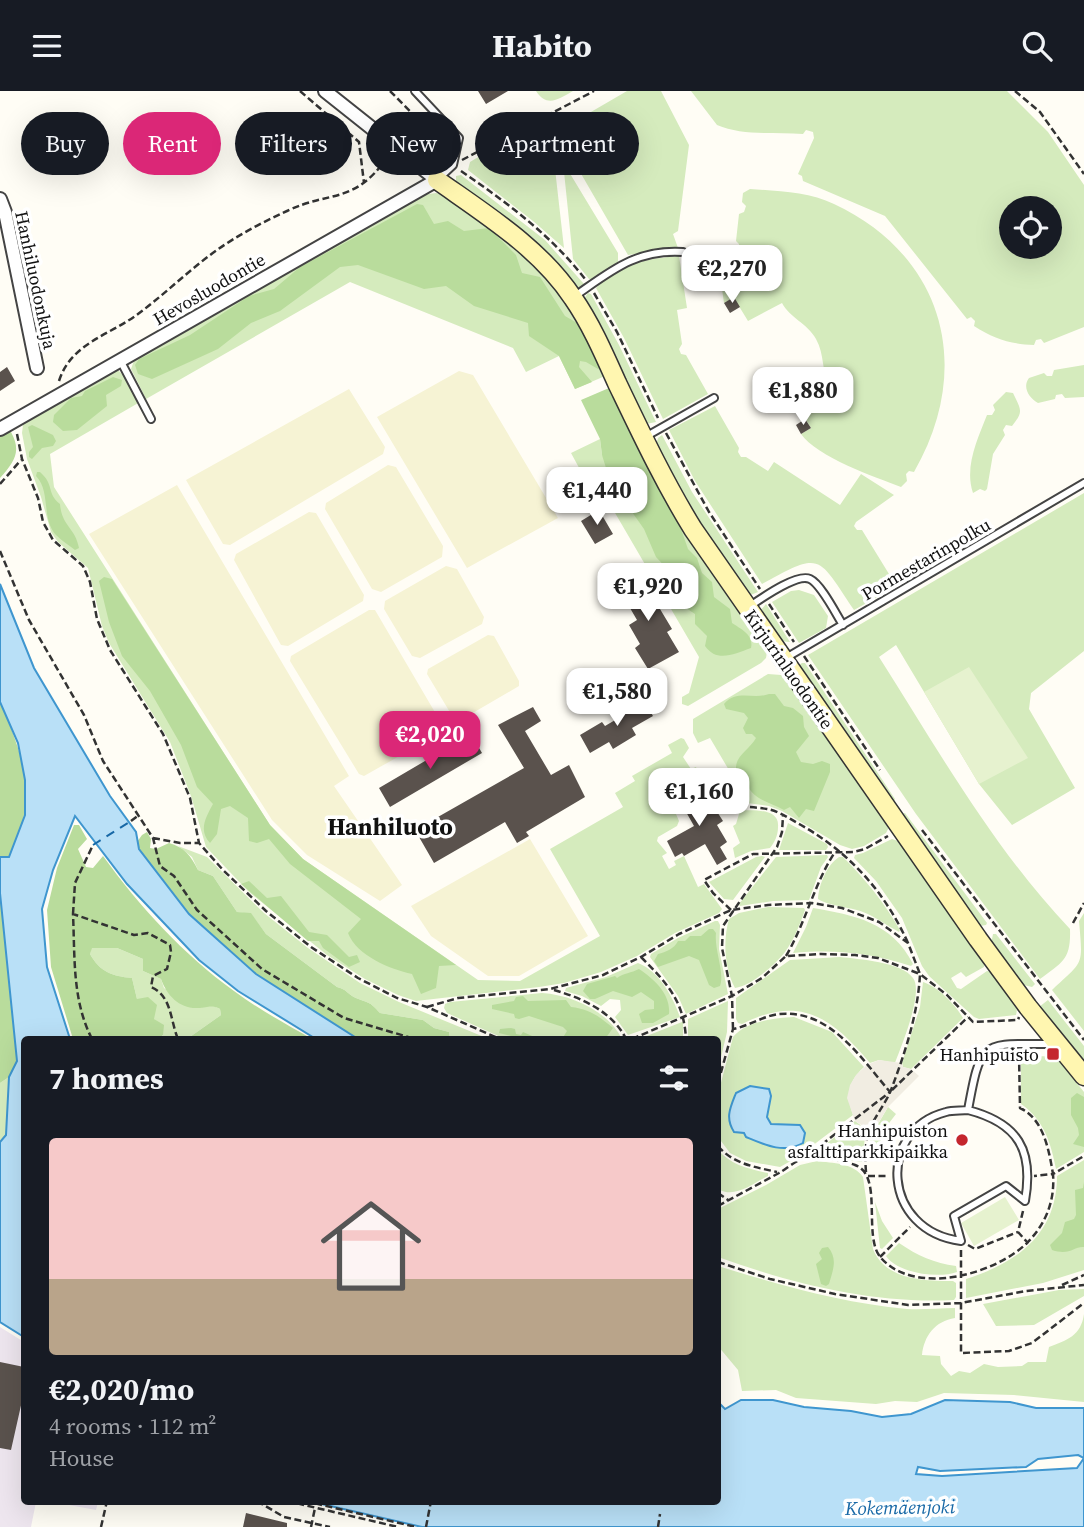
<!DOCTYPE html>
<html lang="en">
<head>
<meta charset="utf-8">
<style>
	body { margin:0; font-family:"Source Serif 4",serif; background:#242831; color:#f1f3f6; height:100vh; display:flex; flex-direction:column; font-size:26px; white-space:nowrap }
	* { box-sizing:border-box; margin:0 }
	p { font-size:23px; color:#9ea1a6 }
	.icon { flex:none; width:38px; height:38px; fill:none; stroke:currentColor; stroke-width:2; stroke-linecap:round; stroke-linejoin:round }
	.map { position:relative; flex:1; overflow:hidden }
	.side { position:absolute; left:21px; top:945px; width:700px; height:469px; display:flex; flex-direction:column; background:#171b24; border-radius:7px; box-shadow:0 7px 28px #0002 }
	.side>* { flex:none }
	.banner { position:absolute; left:21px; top:21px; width:700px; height:63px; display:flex; gap:14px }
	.fabs { position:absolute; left:999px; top:105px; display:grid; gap:14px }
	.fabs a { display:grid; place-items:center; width:63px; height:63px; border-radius:50%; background:#171b24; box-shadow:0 7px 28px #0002; font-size:35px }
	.price { position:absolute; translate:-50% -60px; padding:0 16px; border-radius:14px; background:#fff; color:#222; font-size:23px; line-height:46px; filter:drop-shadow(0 2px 4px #0008) }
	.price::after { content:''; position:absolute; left:50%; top:42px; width:21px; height:16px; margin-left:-10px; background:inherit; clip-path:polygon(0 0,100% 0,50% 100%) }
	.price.active { background:#db2777; color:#fff }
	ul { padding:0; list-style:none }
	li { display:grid; align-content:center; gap:14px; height:371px; padding:0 28px }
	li+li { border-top:2px solid #363941 }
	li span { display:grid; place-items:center; height:217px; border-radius:7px; color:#555 }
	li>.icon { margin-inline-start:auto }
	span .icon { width:126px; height:126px; fill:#fffc; stroke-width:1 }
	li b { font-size:30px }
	h2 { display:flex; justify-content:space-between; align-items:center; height:84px; padding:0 28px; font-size:30px }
	.tag { padding:0 24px; border-radius:32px; background:#171b24; box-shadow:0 7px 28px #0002; font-size:24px; line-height:63px }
	.tag.active { background:#db2777; color:#fff }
	header { display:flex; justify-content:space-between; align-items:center; height:91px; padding:0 28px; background:#171b24; font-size:32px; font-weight:700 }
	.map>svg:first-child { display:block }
	.industrial { fill:#eee6ef }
	.farmland { fill:#f6f3d4 }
	.green { fill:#d5ebbd; fill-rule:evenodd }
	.forest { fill:#b9dc9c }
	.pitch { fill:#e6f2cf }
	.plaza { fill:#f1ede2 }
	.water { fill:#b9e0f7; stroke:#3f96cf; stroke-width:2; fill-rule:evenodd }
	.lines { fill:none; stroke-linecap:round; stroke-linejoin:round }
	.ferry { stroke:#1768a6; stroke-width:2; stroke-dasharray:9 7; stroke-linecap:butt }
	.building { fill:#5a524d }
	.lane-casing { stroke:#444; stroke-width:10 }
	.street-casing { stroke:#444; stroke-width:16 }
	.secondary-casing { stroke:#333; stroke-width:21 }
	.path { stroke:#333; stroke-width:2.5; stroke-dasharray:7 3.5; stroke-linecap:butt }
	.lane { stroke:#fff; stroke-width:6 }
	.street { stroke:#fff; stroke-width:12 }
	.secondary { stroke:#fff6b0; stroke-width:18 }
	.poi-dot { fill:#c4262e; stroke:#fff; stroke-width:2.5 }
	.labels { text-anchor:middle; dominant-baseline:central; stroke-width:7; stroke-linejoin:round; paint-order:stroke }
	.street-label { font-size:18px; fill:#111; stroke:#fff }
	.poi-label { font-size:18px; fill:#111; stroke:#fff; text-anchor:end }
	.water-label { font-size:19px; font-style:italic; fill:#1768a6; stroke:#fff }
	.district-label { font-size:24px; font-weight:bold; fill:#111; stroke:#fff }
</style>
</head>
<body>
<header><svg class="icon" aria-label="menu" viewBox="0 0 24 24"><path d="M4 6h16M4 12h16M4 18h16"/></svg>Habito<svg class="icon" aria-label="search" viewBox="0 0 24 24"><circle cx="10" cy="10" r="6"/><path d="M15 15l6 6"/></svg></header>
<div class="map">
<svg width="1084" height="1436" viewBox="0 0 1084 1436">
	<rect width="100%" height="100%" fill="#fffdf5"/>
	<path class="industrial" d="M0,1236L24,1251V1410L36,1411L31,1436H0Z
		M53,1411L98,1410V1411L96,1419Z"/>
	<path class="farmland" d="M459,280L473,284L558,427L467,477L377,326Z
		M349,298L385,356L383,363L230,454L223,453L186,389Z
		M388,374L396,376L443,455L442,466L381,501L372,498L325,418L326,412Z
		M177,394L349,685L334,695L402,794L380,810L307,764L272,729L89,443Z
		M309,421L316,422L364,504L363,510L288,555L281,554L234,469L236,463Z
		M446,475L457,478L484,526L482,533L420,567L412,565L384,518L385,510Z
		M369,519H375L443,635L442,641L364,685L359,683L290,570L291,565Z
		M488,544L494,545L519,590V595L459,630L454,628L427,583L428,578Z
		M530,748L588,845L519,885H488L431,845L411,815Z"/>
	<path class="green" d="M536,0H573C559,8 547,17 536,0Z
		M627,0H661L689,54L678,140L673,143L678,157L628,164L565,55L566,39L572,32Z
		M691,0H1007L1048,41L1084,94V236L1044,252L1041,248L1036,249L1034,254C1010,253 994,248 974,235L975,230L971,226L967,228L885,125L803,90L802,85L798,83L814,47L813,41L806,39L803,43C775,41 742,45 717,34ZM1050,117V156H1012V117Z
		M539,54L547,56L554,69L564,157L533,130L468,79L470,71C484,63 499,50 511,68L533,55Z
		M563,71L618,162V171L592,188H589L573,168Z
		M461,84L545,149L584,193L574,199L456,93V85Z
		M750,98C778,100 809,101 834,113C945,165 974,277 914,381L909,380L906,383L907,390L901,396C875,386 817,366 801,343L811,337L797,315L830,296C821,280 825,264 816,248C807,232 790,227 782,212L748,230L734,207L724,212L720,184V164L733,165L734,160L739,158V153L736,150L739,123L744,121L746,115L742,111L743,102Z
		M436,102L446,104L493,137L544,181L584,236L605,285L575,298L559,265L526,281L513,257L350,191L146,308L131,278L135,267L422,104Z
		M679,165L687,217L677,219L682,253L679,258L681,263L686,264L708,303L663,328L624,247L596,197C615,173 650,167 679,165Z
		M588,202L591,203L619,254L656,331L646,333L583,209Z
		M1084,274V306L1065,307L1062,303L1056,304L1055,308L1038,312C1029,307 1022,296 1029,287L1044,282L1047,285H1052L1054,279Z
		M114,279H118L127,288L140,311L50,363L54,396L270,734L303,768L478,889L520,890L600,845L550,758L623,716L615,702L635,690L632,685L672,662L668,654L681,647L684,648L689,657L683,666L691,678L696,676L698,681L667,699L675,712L673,716L679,730L677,735L658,746L657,750L667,762L662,765L669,778L676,774L674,770L684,765L698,796L704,793L722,818L719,822L675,842L637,865L601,881L564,892L539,896L416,910L398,904L365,888L327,864L249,801L206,756L191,705L170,651L109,552L102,535L88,477L58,451L51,441L41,406L27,368L22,342L23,334L27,330Z
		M1006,301L1013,302C1021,319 1024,320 1012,335L1006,334L1003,339L1005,344L993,363L987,398L985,400L980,398L973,402C964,376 978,347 987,324H992L995,319L993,314Z
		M715,315L739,357L738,361L741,366H746L768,380L774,371L840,414L861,383L894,404L856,431L854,435L857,439H862L889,483L886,489L890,499L854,519C817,464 822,460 762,493L695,390L669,339Z
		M662,344L692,401L758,501L748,505L692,424L656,354L658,347Z
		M600,348L602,364L675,421L703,468L767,561L766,567L761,572L688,615L682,613V606L689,602L699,566L611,415L596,408L571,362Z
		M1084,402V560L1031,602L1029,618L1075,697L1012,734L979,693L896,554L879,566C938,659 994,758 1070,838C1071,868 1063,871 1040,888L916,723L808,564Z
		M799,499L814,504L828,525L826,537L799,552L772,511L791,500Z
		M766,513L790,551L779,550L760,520Z
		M802,572H805L895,708L894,710L889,709L800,580L799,574Z
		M768,583L781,584L788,589L889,736L886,742L864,755L852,758L840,754L782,720L769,715L732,710L736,708L731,700L727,702L725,698L736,691L710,647L698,652L693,642V628Z
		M737,719C751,720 780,716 778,736C778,744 775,751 770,757L751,760L735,767L733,757L740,752L733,735L736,733L739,723Z
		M905,722L987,832L986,834L980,835L902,728V723Z
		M788,732L827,753L828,756L826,759H779Z
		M892,748L901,751L985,870L984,876L966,886L961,881L951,887L957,897L961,898L987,880L993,881C1002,892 1021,909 1016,924L979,928L974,926L929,885L922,875L902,827L876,790L854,767L855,764L863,762Z
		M178,755L207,766L264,822L308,857L360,892L399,911L489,948H450L449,941L434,937L423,929L380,922C368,909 370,913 356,907C348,904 347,898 337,896L266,843L251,823L237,821L213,785L198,779L192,766Z
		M827,764L828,766L821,776L809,809L773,810L740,815L739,813L776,766Z
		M762,765L765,766L733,809L724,808L709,791L756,766Z
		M839,766H843C865,788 884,811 900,839L899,841C886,834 876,826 863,821C850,816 828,815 818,808C819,793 827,774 839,766Z
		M768,816L804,817L805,819C800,833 794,849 785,861C775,874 751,895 735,897C724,877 723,848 729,828L739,822Z
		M813,817C854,824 892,831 913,873L911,875C870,862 837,858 793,862L806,836Z
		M1084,822V940L1052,899C1084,869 1083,876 1079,830Z
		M715,830H718L720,834L719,858L728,903L686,923L678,905L650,866L651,863L678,847Z
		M993,843H996L1035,893L1032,896L1020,893L991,853Z
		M91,857H117L143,868V880L161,888L164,897L198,917L211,914L220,918L221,924L187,948H158L163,944L154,928L137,908L132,887C112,885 100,881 90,863Z
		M840,866C858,868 902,871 913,887C924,901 901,956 895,972L879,969L870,972C832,927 801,903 742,933L738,932L736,928V907L790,869Z
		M638,872C659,880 673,906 680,926L628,944L615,926L621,919L620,909L610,908L601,915L582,905L565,900L566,897L606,886Z
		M923,891C937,895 956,914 963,927L911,978L903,976L902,972L920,916Z
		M542,902C572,904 608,920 622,948H505L447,922L444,917L445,913L450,911Z
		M1048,909L1084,955V972L1039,916Z
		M728,910L727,941L718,979V948H688V928Z
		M794,926L832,941L864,976C848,991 846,1003 853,1024L796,1067L780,1076L746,1070L730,1062L718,1046V1003L733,946C746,930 775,927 794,926Z
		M683,931V948H639L682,931Z
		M1021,964L1056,966L1084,1001V1061L1056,1078C1051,1052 1044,1029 1021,1013Z
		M9,986L6,1044L0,1051V992Z
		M888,1016L896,1023L886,1036L878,1057L869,1059L871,1045Z
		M855,1030L866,1038L862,1071L812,1064Z
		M718,1059C731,1074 749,1078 768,1082V1085C752,1093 735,1108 718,1098Z
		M1084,1069V1179L1043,1192L966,1207V1188C1017,1172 1057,1143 1057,1085Z
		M817,1070C832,1072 854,1072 863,1086L873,1158C885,1189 924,1190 953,1190L956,1192V1206L954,1209C873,1213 793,1193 718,1166V1118L766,1094L800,1074Z
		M875,1111L882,1130L893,1147L882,1158L880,1157Z
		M899,1152C918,1165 934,1172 956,1175L957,1181C938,1188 897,1182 886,1165Z
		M718,1175C779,1194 842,1212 907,1218C923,1219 939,1217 955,1217V1227C935,1230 924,1245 922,1264L940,1265L941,1273L951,1285L959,1280L970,1282L984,1273L998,1276L1022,1275L1028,1271H1046L1049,1256C1067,1249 1081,1245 1084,1223V1311L1014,1304L944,1302L917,1311L895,1310L876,1313L796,1307L776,1299L742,1300L738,1279L718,1255Z
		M1084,1198V1205L1034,1234L996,1235L983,1213L1059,1199Z"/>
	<path class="forest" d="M417,113L423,114L434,133L448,130L464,140L489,137L516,164L522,182L540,186L565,225L584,236L603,277L598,278L586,271L580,270L579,276L592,291L575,298L559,265L529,245L528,232L474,215L446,195L424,198L358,174L340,176L280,220L251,232L218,258L152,288L138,283L135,274L139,268L190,244L249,205L274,198L300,176Z
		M113,286L122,289L121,295L106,304L107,315L77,339L63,340L53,331L54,324L71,307L82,305L85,300Z
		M609,297L613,298L675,421L688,458L697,467L702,482L712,491L714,506L730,518L732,532C741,538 754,544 751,557C734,563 717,572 705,555L707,545L695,533V523L686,517L672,483L656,466L644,438L610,390L602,364L600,348L581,309Z
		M32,334L53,344L56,350L53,355L42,357L32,368L29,366V361L33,356L28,336Z
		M7,340L11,341C22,361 14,371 0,387V344Z
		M37,381H40C55,394 46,402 60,413C62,436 75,436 79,457L75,459C69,454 62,450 56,444C41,428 51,400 36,385Z
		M104,486L112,488L270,734L303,768L456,874L439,875L436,897L421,903L412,883C390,878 357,865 348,842L361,828L290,773L269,748L257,752L249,750L248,727L230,715L221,718L217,743L210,752C198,739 206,726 213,713L197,696L181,654L150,600L122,565L109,531L99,490Z
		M769,603H775L784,615L793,617L803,625L804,636L809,645L796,661L801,671L813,673L822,670L830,673V681L814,720L806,718L799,727L790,716L784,719C768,710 748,708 746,687L738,685C730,667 748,661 756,647L752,643H746L743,637L748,627L744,622L726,618L724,613C737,598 753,609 769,603Z
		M0,611C15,646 32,685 24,724C22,738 14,753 9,766H0Z
		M74,734H79L87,748L78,758L86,776L93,777L103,765C139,815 184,864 234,900C258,918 286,933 312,948H187L221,924L220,918C210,913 208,917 198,917C180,918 167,905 161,888L143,880V868L117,857H92L90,863C100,881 112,885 132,887L137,908L148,906L157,914L154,928L164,934L163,944L158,948H73L51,876L47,819L57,777Z
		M147,741L151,748L150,757L156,758L169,752C184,756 191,765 198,779L213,785L237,821L251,822L266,843L337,896C347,898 348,904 356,907C370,913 368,909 380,922L423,929L434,937L449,941L450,948H358L256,883L189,823L139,758L137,751L142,744Z
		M249,790L267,807L281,805L309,841L327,844L349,866L357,864L360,871L349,876L323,857L319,850H308L241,793Z
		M0,802L17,970L9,986L0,992Z
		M709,838H713L716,842C714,859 725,881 720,895L714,897L709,894L699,869L689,865L658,876L654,870L658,863C666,861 674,858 678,850H685L690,845H701Z
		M639,878C654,888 671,903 669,923L653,932H642L639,923L645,919L654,918V910L641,901L632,906L613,900L595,908H590L583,900L587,893L615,885L617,887C624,882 631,882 639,878Z
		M523,905L528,910L566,909L571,916C589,918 599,925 613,937L605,948H562L567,940L563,936L529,925L519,928L515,927L514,923L492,918V914L514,910L516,906Z
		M511,937L515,938L516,943L521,944L523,941L539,948H512L511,945L499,942L500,938Z
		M1077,1002L1084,1006V1056L1073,1053L1079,1044L1078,1037L1071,1024V1007Z
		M1084,1091V1156C1074,1155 1070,1165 1052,1159L1050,1154L1062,1142L1065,1131L1074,1128L1076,1124L1075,1099L1083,1097Z
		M828,1156C838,1168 833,1179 829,1193L826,1195L821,1193L816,1173L822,1168L819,1162L822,1157Z"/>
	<path class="pitch" d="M969,576L1028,667L979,693L924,601Z
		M1005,1106L1019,1129L974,1155L961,1132Z"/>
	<path class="plaza" d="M879,969L902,972L903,976L911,978L919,985L888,1016L873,1041L855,1030L847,1007L850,994L856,984L867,974Z"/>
	<path class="water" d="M0,493L34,577L110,705L136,741L139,758L189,823L256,883L358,948H316L238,900L199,869L127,793L75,725L53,779L42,818L47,876L70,948H24V1246L0,1231V1051L6,1044L9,986L17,970L0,802V766H9L25,724V689L18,652L0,611Z
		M750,995L769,998L771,1005L767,1026L771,1033L800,1034L805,1042L803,1052C784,1063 765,1054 746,1046L744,1042L734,1041C725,1027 730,1017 736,1002Z
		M741,1309H773L804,1316L851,1320L882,1326L911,1323L945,1309L1010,1311L1036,1317H1084V1436H422L313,1411L718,1410V1311L725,1318ZM1078,1364L1084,1367L1077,1377L942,1385L916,1383L918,1376L940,1380L1026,1376L1038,1368Z"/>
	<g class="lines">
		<path class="ferry" d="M93,754L131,730"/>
	</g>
	<path class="building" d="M478,0H508L486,13Z
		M734,206L740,216L730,222L724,212Z
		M7,276L15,290L0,300V281Z
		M805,328L811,337L801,343L796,334Z
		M599,419L613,443L595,453L581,430Z
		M639,483L672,538L667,541L679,561L648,578L635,557L640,553L629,534L637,529L616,493Z
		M642,607L653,625L632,637L636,644L613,658L609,651L590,662L580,644L602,631L605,635L622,625L619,620Z
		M533,616L541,630L525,640L551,684L569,674L585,706L526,741L529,745L517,752L505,731L434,772L415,739L524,677L498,634Z
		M471,643L482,662L390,716L379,697Z
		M696,696L709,719L714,716L723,730L717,734L727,751L720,756L727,768L717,774L705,753L684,765L682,762L675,766L667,750L694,735L681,712L683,710L679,702L688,697L689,700Z
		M0,1271L24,1276V1301L11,1359L0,1357Z
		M246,1422L287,1432V1436H243Z"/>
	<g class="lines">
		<defs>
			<path id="lane" d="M415,0L459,47L453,74L438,88
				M575,205C611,180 636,158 683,161
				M120,269L151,328
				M645,346L714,307
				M750,515C762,507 797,482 810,488C821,493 836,523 843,534
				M784,568L1084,392
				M968,1019C1018,1032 1034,1059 1025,1110L1006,1095L954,1125L961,1150C882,1140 876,1039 946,1021C953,1019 961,1020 968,1019Z
				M968,1019C981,947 982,953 1052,953"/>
			<path id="street" d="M0,108L5,121L37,277
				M0,338L437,89L325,0"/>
			<path id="secondary" d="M437,89C485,123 540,157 573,207C591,233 604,263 617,292C641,342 664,391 693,438L978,848L1028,916L1084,985"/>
		</defs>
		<use href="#lane" class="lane-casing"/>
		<use href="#street" class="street-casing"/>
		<use href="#secondary" class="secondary-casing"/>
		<path class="path" d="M300,0L359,51L364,92
			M390,0L445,56L447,61
			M1015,0L1040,21L1084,83
			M401,47L414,26
			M462,69L594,0
			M461,80C506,111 551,144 585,188
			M594,202L617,241L658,327
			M59,290C71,252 110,244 138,223C165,203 189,179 217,159C238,144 263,131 287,120C331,99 353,114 387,67
			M666,342L709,421L760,498
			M17,343L22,368L38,407L43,431L53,449L83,475L90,491L97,528L110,559L163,643L190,707L199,752L223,779L266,820L311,856L358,887L397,907L427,916L500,948
			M0,393L21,369
			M0,460L29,529L84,624L103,670L153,747L160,775L174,785L197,819L262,878L344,927L415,948
			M769,513L794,551
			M804,565L880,679
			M730,718L734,715C745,716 756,716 767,718C779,720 790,728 801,734C850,762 885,801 908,852
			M131,730L139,724
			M922,739L1084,949
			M153,747L180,752H199
			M731,819L713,802L704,789L753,763L853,761L865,758L888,745
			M73,823L75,792L93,754
			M1073,832L1084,812
			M786,865C806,831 814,793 835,761
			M641,866C667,892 684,910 686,948
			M554,899C582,907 613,921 626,948
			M427,916L458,907L550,898L603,884L641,866L679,843L731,819L768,814L812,812L842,817L879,831L908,852L920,883
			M733,938L732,905L722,857L723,835L777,756L782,741L783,725
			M92,948C72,909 75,866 73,823L134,844L148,842L170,854L171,861L167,878L153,885L151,896C172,905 170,929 178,948
			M632,948L732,905L762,887L786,865L821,863L855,864L878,867L920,883
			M1019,963L1020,1017C1044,1028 1049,1060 1053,1083L1034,1085
			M718,992L733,938C749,935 763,925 779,923C830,918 861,967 890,1001L804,1067
			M892,999L968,926
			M718,1055C733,1073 755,1076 777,1081
			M866,1081C865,1068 865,1055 868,1043C873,1027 885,1014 891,999C905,962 918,923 920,883L947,904L973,931L1018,929L1019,926
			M868,1085H889
			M718,1102L728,1109
			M718,1115C738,1104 759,1093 779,1082C786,1078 794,1071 802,1068C817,1063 841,1069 855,1074C884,1084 862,1146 881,1167C916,1206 996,1183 1028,1151C1046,1132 1055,1110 1053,1083L1084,1065
			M1023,1120L1018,1141L1027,1151
			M968,1154L975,1158L1018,1141
			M961,1159V1262L1009,1260L1032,1252L1084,1212
			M880,1166L910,1136
			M718,1171L770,1188L835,1203L908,1214L961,1212L1026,1200L1084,1194
			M1062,1194L1084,1184
			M257,1410L284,1426L330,1436
			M287,1410L398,1436
			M305,1410L416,1436
			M101,1436L107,1410
			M311,1436L315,1417
			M426,1436L431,1410
			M658,1436L660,1423"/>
		<use href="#lane" class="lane"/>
		<use href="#street" class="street"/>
		<use href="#secondary" class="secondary"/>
	</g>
	<g class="poi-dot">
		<rect x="1046" y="956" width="14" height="14" rx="3.5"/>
		<circle cx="962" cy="1049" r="7"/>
	</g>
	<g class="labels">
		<g class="street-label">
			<text transform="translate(36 189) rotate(78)">Hanhiluodonkuja</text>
			<text transform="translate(209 198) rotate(-30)">Hevosluodontie</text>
			<text transform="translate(926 468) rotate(-30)">Pormestarinpolku</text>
			<text transform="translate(789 578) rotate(55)">Kirjurinluodontie</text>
		</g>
		<g class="poi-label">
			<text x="1039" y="963">Hanhipuisto</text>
			<text x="948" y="1039">Hanhipuiston<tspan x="948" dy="21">asfalttiparkkipaikka</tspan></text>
		</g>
		<g class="water-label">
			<text transform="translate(900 1416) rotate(-1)">Kokemäenjoki</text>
		</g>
		<g class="district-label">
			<text x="390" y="735">Hanhiluoto</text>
		</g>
	</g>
</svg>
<div class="fabs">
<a><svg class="icon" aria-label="locate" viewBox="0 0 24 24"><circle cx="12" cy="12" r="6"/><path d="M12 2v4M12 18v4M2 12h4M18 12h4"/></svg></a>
</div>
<b class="price" style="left:732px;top:214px">€2,270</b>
<b class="price" style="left:803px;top:336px">€1,880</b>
<b class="price" style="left:597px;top:436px">€1,440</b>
<b class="price" style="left:648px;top:532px">€1,920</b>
<b class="price" style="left:617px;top:637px">€1,580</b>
<b class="price active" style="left:430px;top:680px">€2,020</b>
<b class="price" style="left:699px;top:737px">€1,160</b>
<div class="banner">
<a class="tag">Buy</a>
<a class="tag active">Rent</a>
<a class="tag">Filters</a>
<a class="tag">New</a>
<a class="tag">Apartment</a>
</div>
<section class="side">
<h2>7 homes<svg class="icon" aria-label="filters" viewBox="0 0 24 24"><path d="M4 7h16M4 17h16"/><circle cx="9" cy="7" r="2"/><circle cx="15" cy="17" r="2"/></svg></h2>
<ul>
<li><span style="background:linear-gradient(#f6c9c9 65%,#b9a48a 0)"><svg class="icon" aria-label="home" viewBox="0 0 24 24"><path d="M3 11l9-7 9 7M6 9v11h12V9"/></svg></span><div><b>€2,020/mo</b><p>4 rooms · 112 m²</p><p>House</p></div></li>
</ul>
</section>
</div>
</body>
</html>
